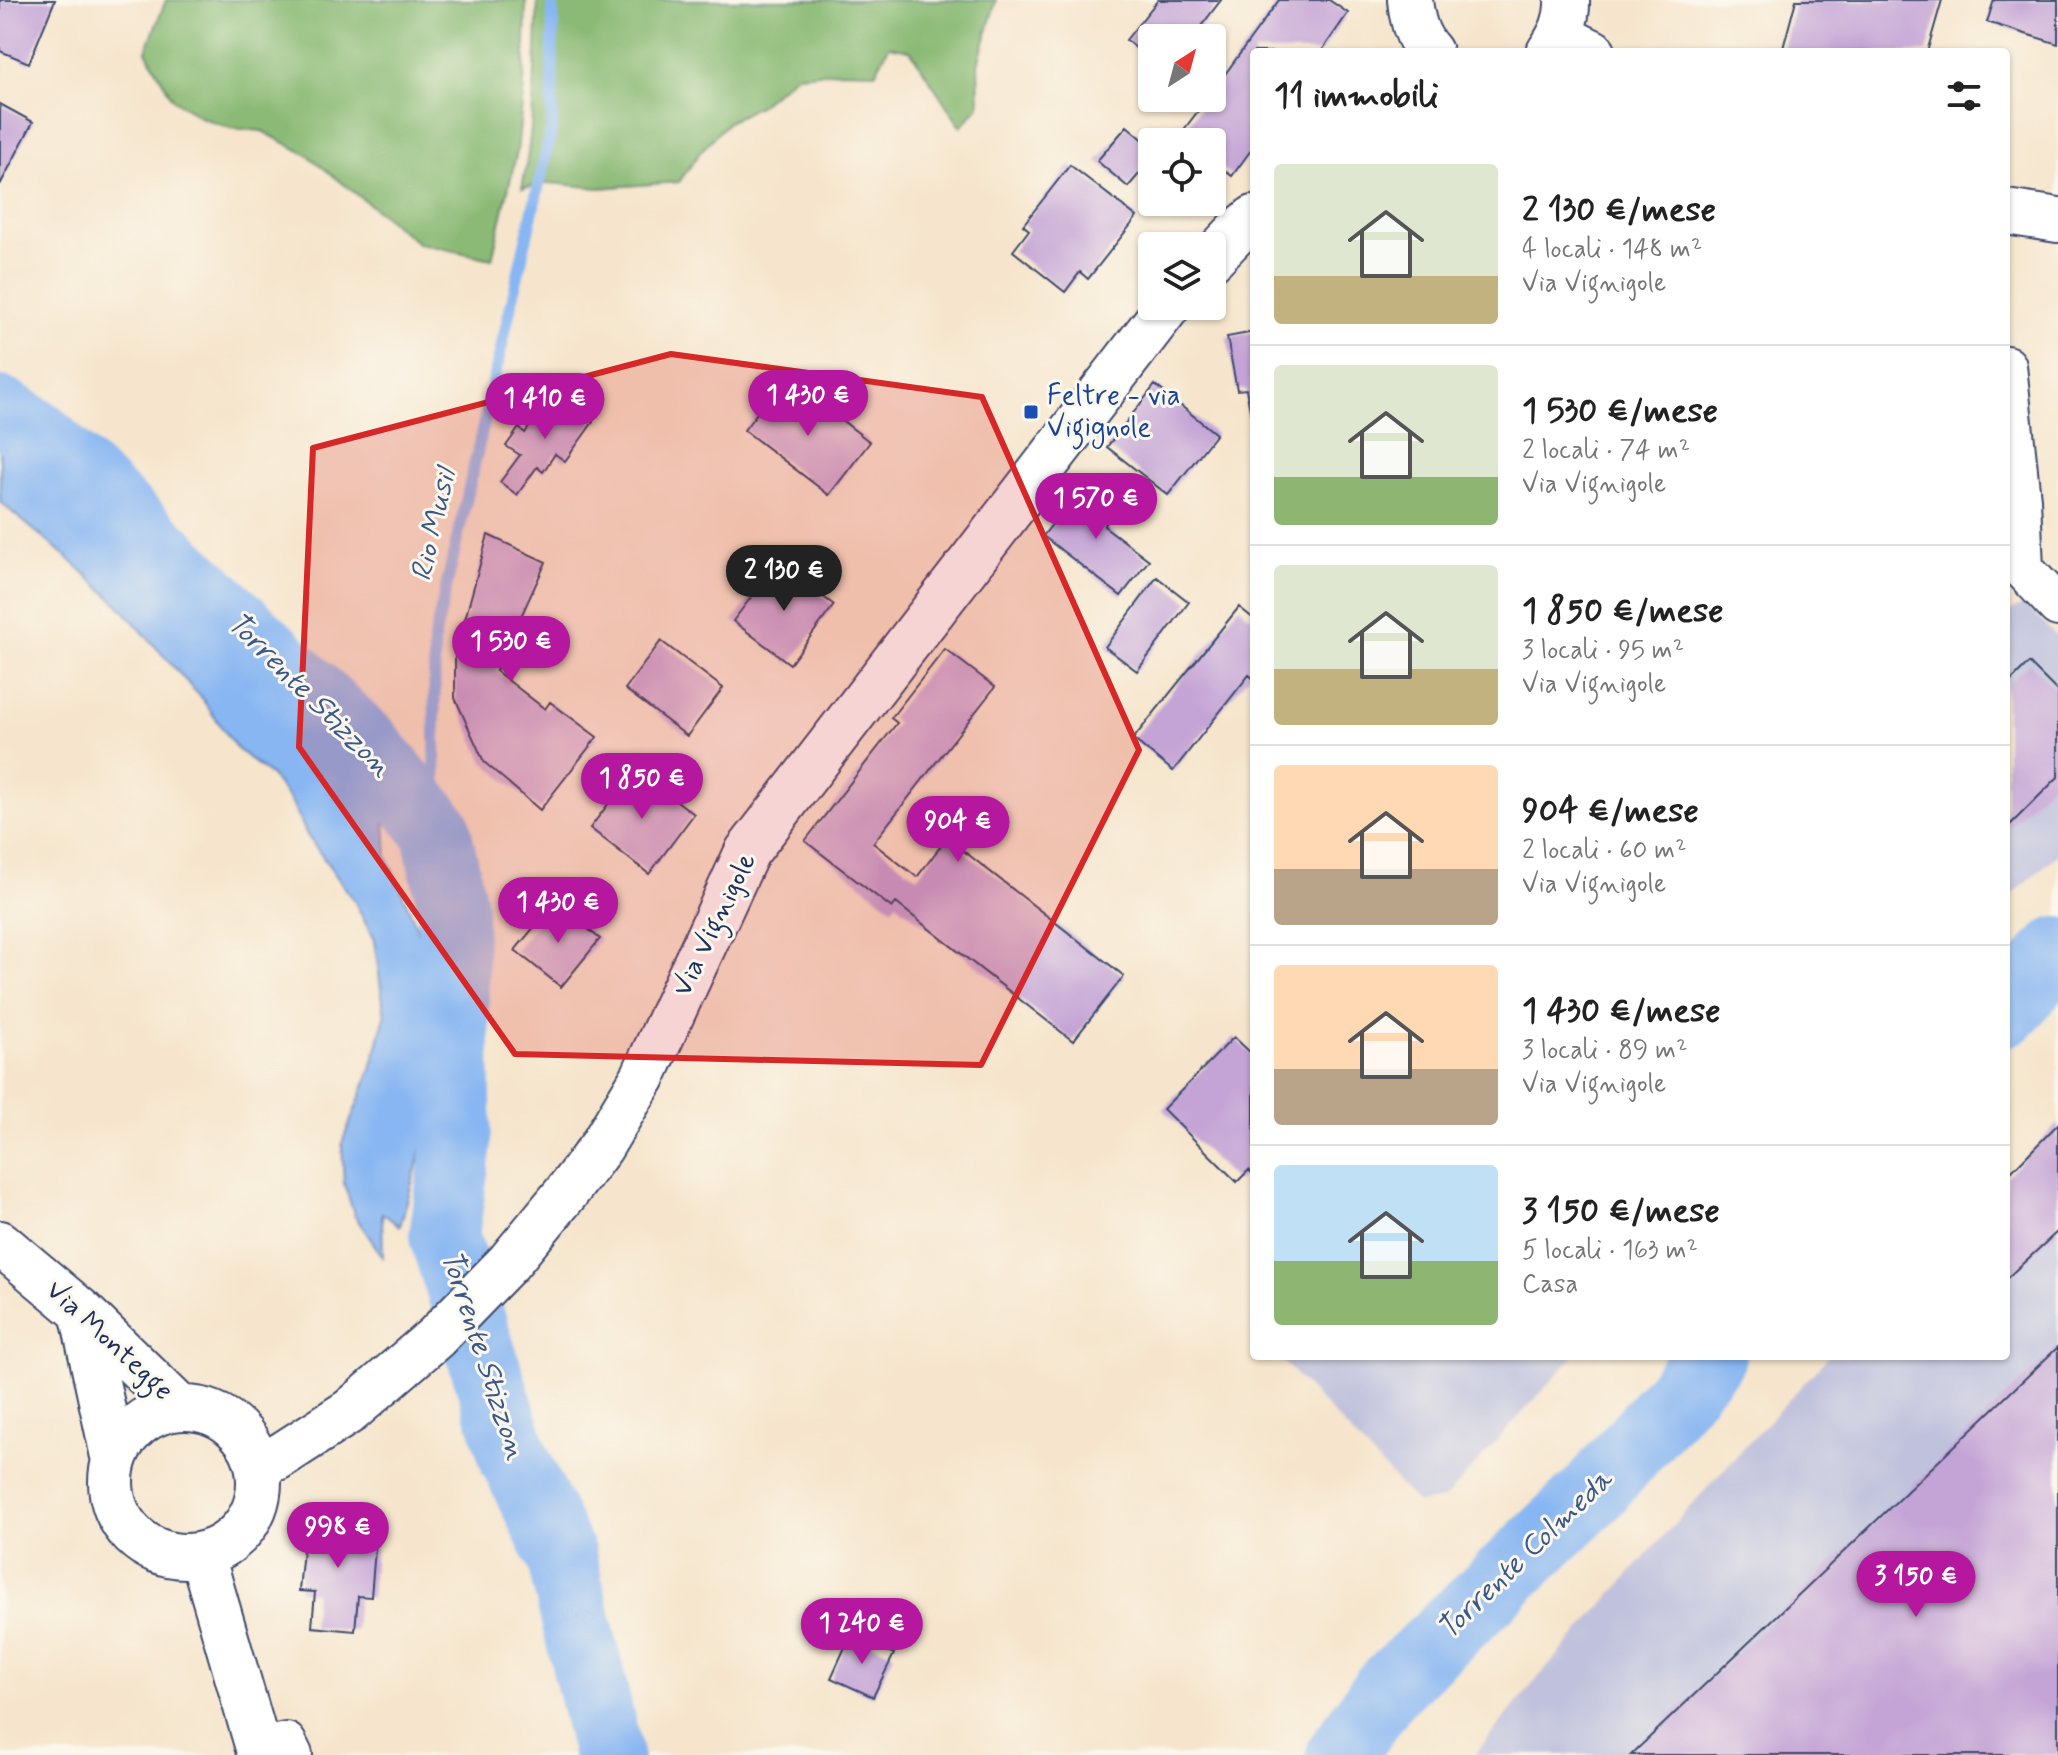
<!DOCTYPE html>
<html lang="it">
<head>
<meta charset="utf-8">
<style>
	body { margin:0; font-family:Mynerve,sans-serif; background:#f6f6f6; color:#222; height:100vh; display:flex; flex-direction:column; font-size:30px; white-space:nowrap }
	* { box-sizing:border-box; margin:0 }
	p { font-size:26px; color:#767676 }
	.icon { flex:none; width:44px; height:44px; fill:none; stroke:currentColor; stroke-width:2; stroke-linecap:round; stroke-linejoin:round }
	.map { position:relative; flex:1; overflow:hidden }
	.panel { position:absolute; left:1250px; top:48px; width:760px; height:1312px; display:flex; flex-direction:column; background:#fff; border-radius:8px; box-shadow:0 2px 6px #0004 }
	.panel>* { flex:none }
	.needle { width:52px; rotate:36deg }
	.buttons { position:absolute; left:1138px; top:24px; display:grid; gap:16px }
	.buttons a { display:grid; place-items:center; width:88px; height:88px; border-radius:8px; background:#fff; box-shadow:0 2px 6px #0004; font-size:40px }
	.price { position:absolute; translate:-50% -68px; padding:0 18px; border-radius:28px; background:#b5179e; color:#fff; font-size:26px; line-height:52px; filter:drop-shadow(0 2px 4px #0008) }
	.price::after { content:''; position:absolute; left:50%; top:48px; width:24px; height:18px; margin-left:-12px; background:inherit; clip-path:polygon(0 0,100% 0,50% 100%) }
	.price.active { background:#222; color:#fff }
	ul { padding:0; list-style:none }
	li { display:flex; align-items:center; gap:24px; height:200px; padding:0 24px }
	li+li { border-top:2px solid #e0e0e0 }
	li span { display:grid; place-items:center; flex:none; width:224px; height:160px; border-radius:8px; color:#555 }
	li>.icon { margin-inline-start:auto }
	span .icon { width:96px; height:96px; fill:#fffc; stroke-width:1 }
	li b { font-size:34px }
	h2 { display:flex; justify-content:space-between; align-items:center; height:96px; padding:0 24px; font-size:34px }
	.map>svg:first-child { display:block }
	.industrial { fill:#c0c2dd }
	.forest { fill:#8aba74; stroke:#527469; stroke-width:2 }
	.water { fill:#87b6f2; stroke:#5172a8; stroke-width:2 }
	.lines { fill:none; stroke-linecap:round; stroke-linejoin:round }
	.stream { stroke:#87b6f2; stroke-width:12 }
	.river { stroke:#87b6f2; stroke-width:70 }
	.building { fill:#c4a4d6 }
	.minor-casing { stroke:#3c4a6e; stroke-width:44 }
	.tertiary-casing { stroke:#3c4a6e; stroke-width:48 }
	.primary-casing { stroke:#3c4a6e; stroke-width:48 }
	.minor { stroke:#fff; stroke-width:40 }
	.tertiary { stroke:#fff; stroke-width:44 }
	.primary { stroke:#fff; stroke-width:44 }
	.marked { fill:#d62828; fill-opacity:0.2; stroke:#d62828; stroke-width:6; stroke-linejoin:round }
	.transit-dot { fill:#1a4fb4; stroke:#fbf7ec; stroke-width:3 }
	.labels { text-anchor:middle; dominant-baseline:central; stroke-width:6; stroke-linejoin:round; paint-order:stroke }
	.transit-label { font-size:28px; fill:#164399; stroke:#fbf7ec; text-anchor:start }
	.street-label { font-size:28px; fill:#1b2f5e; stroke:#fbf7ec }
	.water-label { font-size:30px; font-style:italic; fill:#3b588a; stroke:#fbf7ec }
</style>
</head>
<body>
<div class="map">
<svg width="2058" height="1755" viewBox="0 0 2058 1755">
	<rect width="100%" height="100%" fill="#fbf7ec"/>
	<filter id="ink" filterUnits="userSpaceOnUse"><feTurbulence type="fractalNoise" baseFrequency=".0125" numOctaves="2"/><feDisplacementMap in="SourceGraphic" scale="16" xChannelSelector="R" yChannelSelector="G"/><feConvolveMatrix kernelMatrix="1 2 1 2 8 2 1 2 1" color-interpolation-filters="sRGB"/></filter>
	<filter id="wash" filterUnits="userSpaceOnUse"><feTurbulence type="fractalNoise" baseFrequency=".006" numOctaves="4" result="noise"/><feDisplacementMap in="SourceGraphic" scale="32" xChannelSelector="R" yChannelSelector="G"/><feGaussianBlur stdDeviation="1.8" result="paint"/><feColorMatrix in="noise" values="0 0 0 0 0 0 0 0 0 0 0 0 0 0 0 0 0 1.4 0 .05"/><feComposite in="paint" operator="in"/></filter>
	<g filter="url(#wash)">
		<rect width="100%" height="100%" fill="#f6e5cc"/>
		<path class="industrial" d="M2025,604L2058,638V854L2006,900V613Z
			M2058,1124V1755H1474L1536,1680L1674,1524L1829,1356H2006V1177Z
			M1278,1356H1574L1444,1499L1417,1503Z"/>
		<path class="forest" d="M166,0H526L524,85L517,151L492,259L418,243L306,154L262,131L230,128L200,117L173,99L146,51Z
			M538,0H996L978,64L979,106L961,127L910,50L889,46L876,72L842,71L796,75L760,105L728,122L701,151L679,182L599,188L551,183L522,188C535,126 535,63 538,0Z"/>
		<path class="water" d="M0,435L22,450L84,512L234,650L272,691L384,801L387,857L415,923L436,992L432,1083L424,1140L400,1226L382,1213L383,1257L355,1216L344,1184L342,1143L371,1069L385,1016L374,940L355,902L307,835L292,803L271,776L237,749L202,699L117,603L69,559L0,502Z"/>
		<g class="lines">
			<path class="stream" d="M436,829L434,640L552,127L553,0"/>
			<path class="river" d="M0,411L36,433L367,745L436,829L452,905L457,1143L444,1236L515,1460L561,1556L608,1755
				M2006,1011L2058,952
				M1341,1755L1385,1691L1594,1492L1711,1356"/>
		</g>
		<g id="blocks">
			<path class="building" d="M0,0H55L29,63L0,51Z
				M1158,0H1221L1192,38H1152V61L1126,40Z
				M1279,0H1329L1348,13L1321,52H1254V146L1232,176L1212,161V142H1187L1179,136L1208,98H1212V92Z
				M1796,0H1942L1927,52H1782Z
				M1994,0H2058V44L1987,22Z
				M0,104L33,122L0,185Z
				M1127,126L1152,147V159L1128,187L1097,161Z
				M1070,165L1137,217L1088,279L1080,272L1065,292L1013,251L1029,230L1023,225Z
				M1254,332V415L1251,416L1246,389L1237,390L1227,337Z
				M1155,385L1216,434L1168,495L1107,447Z
				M778,386L798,401L805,392L870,442L829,495L744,430Z
				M552,394L593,422L565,461L555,454L543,472L537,467L517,495L500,482L520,455L506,446L519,428L525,433Z
				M1084,483L1117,509L1104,526L1149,560L1121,596L1043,536Z
				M488,535L546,562L496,671L545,709L550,702L597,737L540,810L484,762L455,698V656Z
				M778,562L834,605L790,664L733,621Z
				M1157,577L1189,602L1137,671L1105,647Z
				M1239,607L1254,619V679L1249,675L1173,771L1133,739Z
				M661,641L723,688L687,736L625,689Z
				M945,649L995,687L873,843L917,877L947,838L1124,976L1073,1041L896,903L892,908L805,841L897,723L891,718Z
				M2029,663L2058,692V777L2006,829V686Z
				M635,769L694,814L649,874L590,828Z
				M555,902L600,939L561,987L515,950Z
				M1234,1037L1254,1056V1175L1249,1170L1237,1182L1163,1109Z
				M2058,1124V1231L2006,1279V1177Z
				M2058,1347V1755H1631Z
				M306,1519L377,1525L371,1597L358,1596L355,1631L312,1627L315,1592L299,1591Z
				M851,1634L894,1654L873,1697L831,1678Z"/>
		</g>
	</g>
	<g filter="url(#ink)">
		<use href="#blocks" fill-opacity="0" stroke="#3c4a6e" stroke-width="2"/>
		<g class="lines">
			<defs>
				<path id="minor" d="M2006,366L2020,499L2023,569L2058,606
					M258,1749L286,1743L292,1755"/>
				<path id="tertiary" d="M1212,258L1236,233L1254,218
					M0,1243L82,1312L180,1408
					M82,1312L114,1461
					M111 1482a74 74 0 1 1 148 0a74 74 0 1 1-148 0Z
					M258,1463L277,1458L350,1411L436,1337L509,1262L566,1193L601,1147L643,1077L747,852L1168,306
					M202,1555L260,1755"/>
				<path id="primary" d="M1410,0C1412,19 1416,37 1430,52
					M1560,36L1593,52
					M1549,52C1560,36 1568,20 1567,0
					M2006,212L2058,220"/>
			</defs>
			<use href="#minor" class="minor-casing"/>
			<use href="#tertiary" class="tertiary-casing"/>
			<use href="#primary" class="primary-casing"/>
			<use href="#minor" class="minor"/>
			<use href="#tertiary" class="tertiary"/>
			<use href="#primary" class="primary"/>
		</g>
	</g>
	<path class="marked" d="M671,354L982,397L1139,750L981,1065L515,1054L299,747L313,448Z"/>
	<rect class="transit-dot" x="1023" y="404" width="16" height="16" rx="4"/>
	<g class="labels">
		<g class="transit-label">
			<text x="1047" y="396">Feltre - via<tspan x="1047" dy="32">Vigignole</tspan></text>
		</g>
		<g class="street-label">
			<text transform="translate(715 925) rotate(-64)">Via Vignigole</text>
			<text transform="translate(109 1341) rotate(43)">Via Montegge</text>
		</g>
		<g class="water-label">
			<text transform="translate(434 525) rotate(-77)">Rio Musil</text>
			<text transform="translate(309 695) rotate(45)">Torrente Stizzon</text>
			<text transform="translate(483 1355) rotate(72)">Torrente Stizzon</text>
			<text transform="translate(1525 1555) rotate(-44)">Torrente Colmeda</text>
		</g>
	</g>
</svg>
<div class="buttons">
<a><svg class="needle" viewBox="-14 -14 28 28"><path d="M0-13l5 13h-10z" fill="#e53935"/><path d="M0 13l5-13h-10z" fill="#767676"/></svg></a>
<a><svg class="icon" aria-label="locate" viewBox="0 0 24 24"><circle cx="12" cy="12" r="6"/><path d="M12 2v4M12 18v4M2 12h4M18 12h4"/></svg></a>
<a><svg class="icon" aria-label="layers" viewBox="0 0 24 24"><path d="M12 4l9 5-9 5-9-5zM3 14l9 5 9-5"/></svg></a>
</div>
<b class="price" style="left:808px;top:438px">1 430 €</b>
<b class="price" style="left:545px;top:441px">1 410 €</b>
<b class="price" style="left:1096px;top:541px">1 570 €</b>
<b class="price active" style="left:784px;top:613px">2 130 €</b>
<b class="price" style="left:511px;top:684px">1 530 €</b>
<b class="price" style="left:642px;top:821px">1 850 €</b>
<b class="price" style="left:958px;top:864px">904 €</b>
<b class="price" style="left:558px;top:945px">1 430 €</b>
<b class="price" style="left:338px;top:1570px">998 €</b>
<b class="price" style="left:1916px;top:1619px">3 150 €</b>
<b class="price" style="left:862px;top:1666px">1 240 €</b>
<section class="panel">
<h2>11 immobili<svg class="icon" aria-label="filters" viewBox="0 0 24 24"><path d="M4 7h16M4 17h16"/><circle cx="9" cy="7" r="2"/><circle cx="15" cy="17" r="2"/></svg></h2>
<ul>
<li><span style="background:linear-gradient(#dfe7d0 70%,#c2b280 0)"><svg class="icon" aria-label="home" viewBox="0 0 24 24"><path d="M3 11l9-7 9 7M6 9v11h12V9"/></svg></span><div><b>2 130 €/mese</b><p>4 locali · 148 m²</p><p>Via Vignigole</p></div></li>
<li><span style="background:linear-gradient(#dfe7d0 70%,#8fb573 0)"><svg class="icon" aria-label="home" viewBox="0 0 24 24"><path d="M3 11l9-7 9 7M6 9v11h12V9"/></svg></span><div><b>1 530 €/mese</b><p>2 locali · 74 m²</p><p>Via Vignigole</p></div></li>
<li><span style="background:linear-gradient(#dfe7d0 65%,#c2b280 0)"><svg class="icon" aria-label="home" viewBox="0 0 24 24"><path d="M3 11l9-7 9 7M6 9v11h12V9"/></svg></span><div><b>1 850 €/mese</b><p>3 locali · 95 m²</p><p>Via Vignigole</p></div></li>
<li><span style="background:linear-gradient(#ffd9b3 65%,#b9a48a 0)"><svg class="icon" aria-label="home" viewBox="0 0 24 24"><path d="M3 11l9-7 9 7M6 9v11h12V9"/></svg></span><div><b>904 €/mese</b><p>2 locali · 60 m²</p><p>Via Vignigole</p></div></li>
<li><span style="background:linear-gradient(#ffd9b3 65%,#b9a48a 0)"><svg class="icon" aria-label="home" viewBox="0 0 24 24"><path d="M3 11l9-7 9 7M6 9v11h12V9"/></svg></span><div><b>1 430 €/mese</b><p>3 locali · 89 m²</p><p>Via Vignigole</p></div></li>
<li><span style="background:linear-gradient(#bfe0f5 60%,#8fb573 0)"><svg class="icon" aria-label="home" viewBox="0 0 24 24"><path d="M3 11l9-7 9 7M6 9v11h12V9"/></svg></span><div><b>3 150 €/mese</b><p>5 locali · 163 m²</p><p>Casa</p></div></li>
</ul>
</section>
</div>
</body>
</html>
